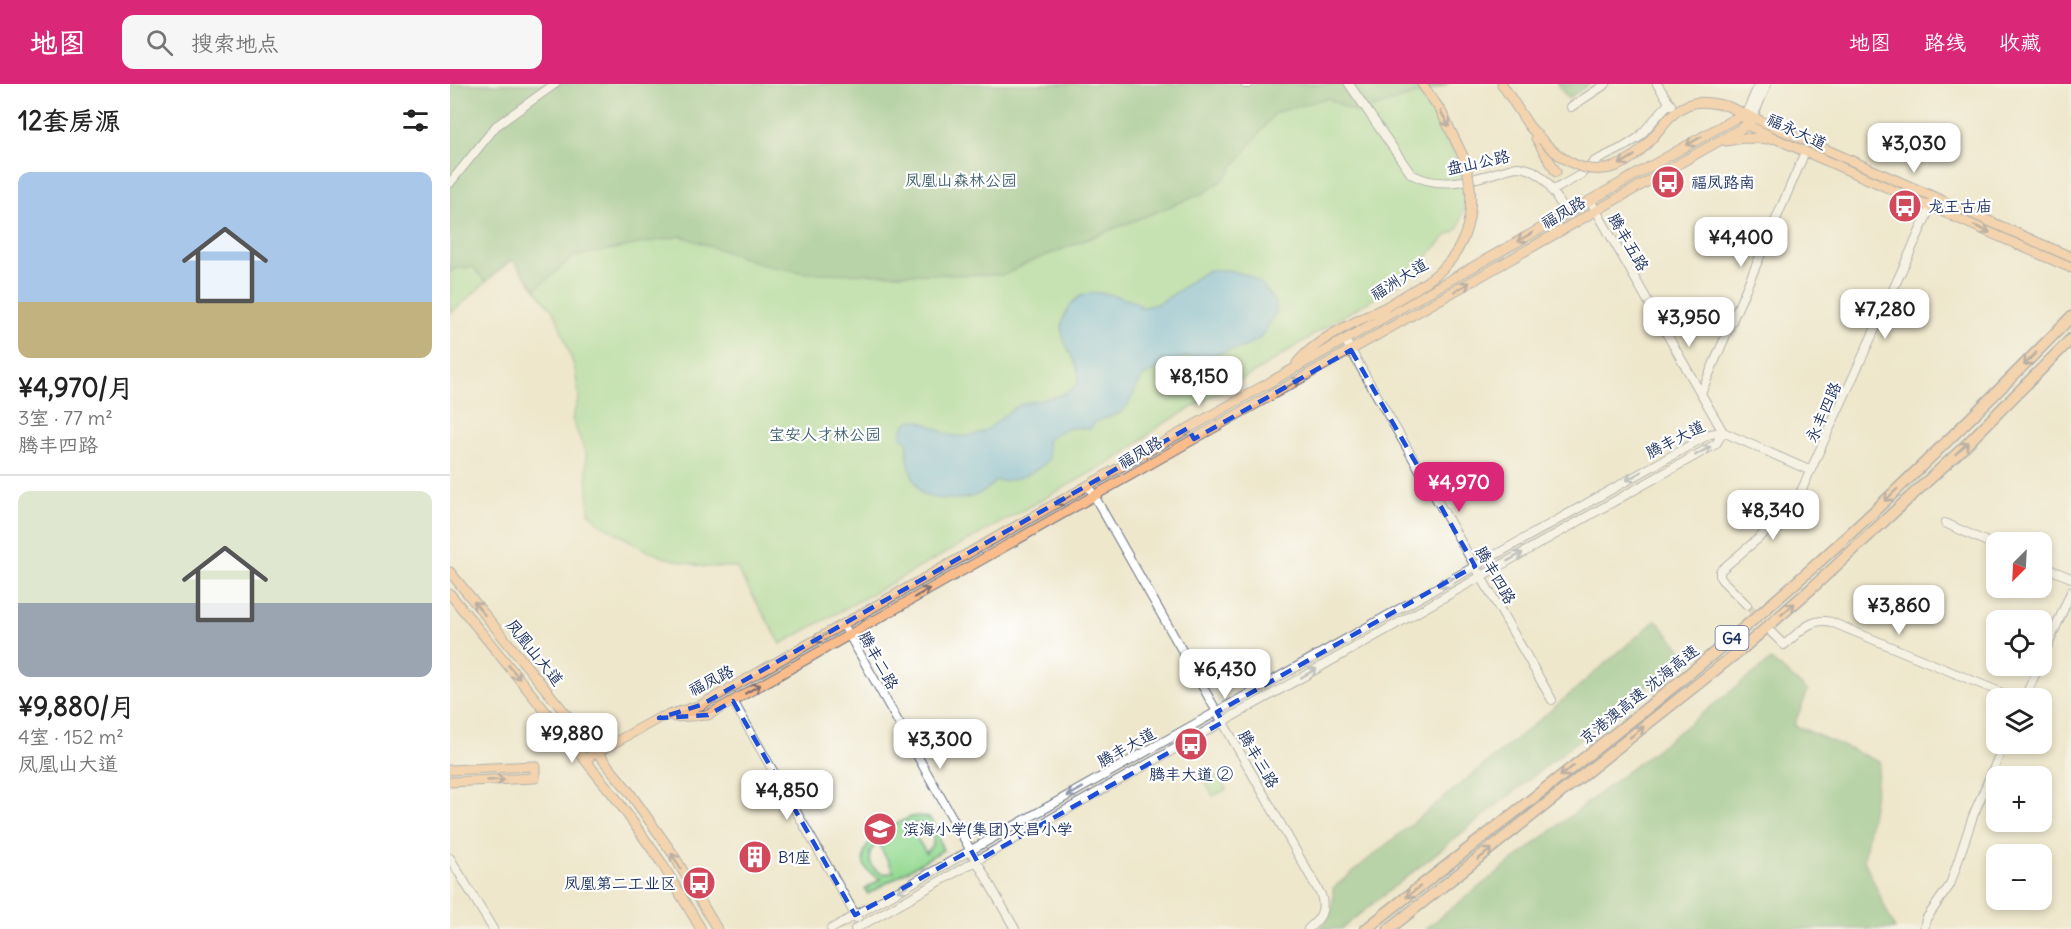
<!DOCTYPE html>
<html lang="zh">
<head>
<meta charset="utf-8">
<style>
	body { margin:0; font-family:Delius,"LXGW WenKai TC",sans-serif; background:#f6f6f6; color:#222; height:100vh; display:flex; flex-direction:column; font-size:22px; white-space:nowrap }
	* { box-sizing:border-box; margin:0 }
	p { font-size:20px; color:#767676 }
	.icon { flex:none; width:33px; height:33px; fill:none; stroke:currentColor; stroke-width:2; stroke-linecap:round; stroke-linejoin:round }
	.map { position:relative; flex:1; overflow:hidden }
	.drawer { display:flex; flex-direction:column; background:#fff; width:450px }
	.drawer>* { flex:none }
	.needle { width:39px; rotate:204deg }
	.controls { position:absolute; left:1536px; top:448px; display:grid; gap:12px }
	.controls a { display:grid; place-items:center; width:66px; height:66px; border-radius:12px; background:#fff; box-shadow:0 3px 9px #0003; font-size:30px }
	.price { position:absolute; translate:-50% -51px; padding:0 14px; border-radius:12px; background:#fff; color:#222; font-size:20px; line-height:39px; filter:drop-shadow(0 2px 3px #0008) }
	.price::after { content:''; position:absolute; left:50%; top:36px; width:18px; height:14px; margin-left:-9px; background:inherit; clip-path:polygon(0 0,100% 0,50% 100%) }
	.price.active { background:#db2777; color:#fff }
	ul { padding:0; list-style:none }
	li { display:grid; align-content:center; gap:12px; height:318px; padding:0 18px }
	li+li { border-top:2px solid #e0e0e0 }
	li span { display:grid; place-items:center; height:186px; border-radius:12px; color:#555 }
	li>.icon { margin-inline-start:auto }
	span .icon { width:108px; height:108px; fill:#fffc; stroke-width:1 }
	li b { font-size:26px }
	h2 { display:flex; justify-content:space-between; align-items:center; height:72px; padding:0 18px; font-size:26px }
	header { display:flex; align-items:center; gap:36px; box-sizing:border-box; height:84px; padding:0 30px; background:#db2777; color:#fff }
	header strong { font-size:28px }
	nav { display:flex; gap:33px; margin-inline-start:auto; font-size:21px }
	.search { width:420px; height:54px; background:#f6f6f6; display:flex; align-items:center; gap:15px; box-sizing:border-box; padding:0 21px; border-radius:12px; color:#767676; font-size:22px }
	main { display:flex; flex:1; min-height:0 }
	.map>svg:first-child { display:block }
	.green { fill:#95da92; stroke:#588478; stroke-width:1.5; fill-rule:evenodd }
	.forest { fill:#78ba7c; stroke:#4a746d; stroke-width:1.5 }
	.water { fill:#69b9e4; stroke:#4274a1; stroke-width:1.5 }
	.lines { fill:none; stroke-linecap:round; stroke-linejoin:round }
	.minor-tunnel { stroke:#c4c2b6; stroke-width:8; stroke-dasharray:8 4; stroke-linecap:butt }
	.minor-casing { stroke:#656f84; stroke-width:10 }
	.major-casing { stroke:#656f84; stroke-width:11 }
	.highway-casing { stroke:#656f84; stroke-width:13 }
	.minor { stroke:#fff; stroke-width:8 }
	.major { stroke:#f9bc8a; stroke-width:9 }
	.highway { stroke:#f9bc8a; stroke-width:10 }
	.major-bridge-casing { stroke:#656f84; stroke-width:11; stroke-linecap:butt }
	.major-bridge { stroke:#f9bc8a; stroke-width:9 }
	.oneway { stroke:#7f6e72 }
	.oneway2 { stroke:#8d97ae }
	.marked { fill:none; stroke:#1d4ed8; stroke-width:4.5; stroke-dasharray:12 8; stroke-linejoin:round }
	.labels { text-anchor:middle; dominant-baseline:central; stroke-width:4.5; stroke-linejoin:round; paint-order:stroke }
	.shield { fill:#fff; stroke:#5f6d8e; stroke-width:1.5 }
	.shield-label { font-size:15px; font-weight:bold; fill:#1b2f5e }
	.street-label { font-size:16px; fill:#1b2f5e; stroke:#fff }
	.park-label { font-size:16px; fill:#40626e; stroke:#fff }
	.poi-label { font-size:16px; fill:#1b2f5e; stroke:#fff; text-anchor:start }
</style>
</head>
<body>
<header>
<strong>地图</strong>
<div class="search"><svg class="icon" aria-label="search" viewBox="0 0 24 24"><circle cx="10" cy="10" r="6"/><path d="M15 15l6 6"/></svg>搜索地点</div>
<nav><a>地图</a><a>路线</a><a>收藏</a></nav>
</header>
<main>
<section class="drawer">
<h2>12套房源<svg class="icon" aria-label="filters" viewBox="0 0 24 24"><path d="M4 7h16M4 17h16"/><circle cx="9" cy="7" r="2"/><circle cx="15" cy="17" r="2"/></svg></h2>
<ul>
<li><span style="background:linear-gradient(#a9c7e8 70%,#c2b280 0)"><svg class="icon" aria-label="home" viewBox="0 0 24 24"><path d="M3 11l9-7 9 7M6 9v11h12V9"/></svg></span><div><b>¥4,970/月</b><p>3室 · 77 m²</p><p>腾丰四路</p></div></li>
<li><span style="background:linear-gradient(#dfe7d0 60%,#9aa5b1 0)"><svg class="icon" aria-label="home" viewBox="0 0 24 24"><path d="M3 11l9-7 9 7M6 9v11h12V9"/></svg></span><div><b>¥9,880/月</b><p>4室 · 152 m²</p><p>凤凰山大道</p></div></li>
</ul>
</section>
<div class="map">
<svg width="1621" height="845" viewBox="0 0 1621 845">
	<rect width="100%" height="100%" fill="#fff"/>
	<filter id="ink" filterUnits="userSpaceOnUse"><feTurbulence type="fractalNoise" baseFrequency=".0167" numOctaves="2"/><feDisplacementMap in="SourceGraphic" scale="12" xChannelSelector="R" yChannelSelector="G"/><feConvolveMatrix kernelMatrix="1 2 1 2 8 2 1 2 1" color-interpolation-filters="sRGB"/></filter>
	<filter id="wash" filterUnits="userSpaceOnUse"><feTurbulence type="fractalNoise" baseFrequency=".008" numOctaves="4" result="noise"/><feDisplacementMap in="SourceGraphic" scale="24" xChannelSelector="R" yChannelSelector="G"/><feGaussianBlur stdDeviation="1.35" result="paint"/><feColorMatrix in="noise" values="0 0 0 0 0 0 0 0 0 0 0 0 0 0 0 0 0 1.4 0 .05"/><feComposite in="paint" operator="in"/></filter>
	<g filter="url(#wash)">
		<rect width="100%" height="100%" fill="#eee7cc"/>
		<path class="green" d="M0,0H998L970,11C986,39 1015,75 1016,108C1016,120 1012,132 1009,144L994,154L968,183L943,204L891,233L812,284L711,341L671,372L331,560L286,483H254L213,473L194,465L149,439L139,428L136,370L122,335L129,313L125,285L106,231L62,175L0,230Z
			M769,691L777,705L763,712L756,699Z
			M461,733C492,728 485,752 493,766L418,810L415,805L431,795C423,792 417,788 414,780C408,756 443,741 461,733ZM462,739L474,740L483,749V760L476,769L459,741ZM427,759H428L444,788C429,793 418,784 420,768Z"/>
		<path class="forest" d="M0,0H998L907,29L877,14L825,29L774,95L754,109L577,179L554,191L356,189L314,181L231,152L123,173L86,205L62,175L36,198L23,183L4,185L0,189Z
			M1107,0H1139L1118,15Z
			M1206,536L1236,571L891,845H870C882,833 884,820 883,804L1093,633Z
			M1321,576L1358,607L1344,641L1430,678L1414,776L1445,845H975Z"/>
		<path class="water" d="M759,186H777L798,191L813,201L826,220V229L810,254L795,263L752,273H735L693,292L677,322L670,329L645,338L640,345C625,341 607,345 597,357L599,376C583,390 566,398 545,397C530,418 496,418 473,411C460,393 457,378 457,356L451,354C455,319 484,346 500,351C504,352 510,352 514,352C541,352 549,331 568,322C578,317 589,317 599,314C609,312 626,307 628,296C631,282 617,267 613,253C611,244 612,235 617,227C632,197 665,211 690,220L689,223C715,224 736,197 759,186Z"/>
	</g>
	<g filter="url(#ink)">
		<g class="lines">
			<path class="minor-tunnel" d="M1297,521L1319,546"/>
			<defs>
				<path id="minor" d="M795,0H799
					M899,0L961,90C995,109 1031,92 1066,83C1094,83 1104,109 1116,130
					M1207,0L1221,21
					M1121,23L1156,0
					M1296,30L1309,0
					M1303,33L1317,0
					M0,99L46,42L105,0
					M1102,107L1130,91L1145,77L1174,63L1188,54L1219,19
					M1140,116L1273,348L1361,387
					M895,256L1102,616
					M1251,309L1355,68
					M638,401L871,811C876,827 870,835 858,845
					M1495,439L1546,462
					M1592,482L1621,494
					M1297,521L1272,496L1270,493V487L1337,430L1347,416L1483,118
					M393,540L565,845
					M1322,549L1334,561C1349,549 1360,533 1381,538L1567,615
					M1592,575L1621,508
					M1574,615L1589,582
					M283,617L407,834
					M0,774L43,845
					M381,845L1260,350L1273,348
					M405,845L1266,360L1273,348
					M1474,845L1476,835L1500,801L1523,732L1554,660"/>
				<path id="major" d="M972,0L991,27L1013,72
					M1052,0L1079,42L1092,56
					M1218,35C1237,15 1251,16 1277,22L1621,173
					M1296,35L1297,41L1331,57L1621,184
					M1086,54L1106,88
					M1276,57L1293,54L1321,55
					M847,279C869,252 906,238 936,223
					M0,488L177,705L223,770L267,845
					M0,510L165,713L211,778L251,845
					M224,633L258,631L1297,41L1303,33
					M135,675L209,634L251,621L1282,36L1296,30
					M0,686L85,682V694L0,698"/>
				<path id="highway" d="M916,845C1062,729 1212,618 1351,494C1445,411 1534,322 1621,233
					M939,845L1293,564L1362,504L1511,366L1621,255"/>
			</defs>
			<use href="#minor" class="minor-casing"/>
			<use href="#major" class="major-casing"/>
			<use href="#highway" class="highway-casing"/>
			<use href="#minor" class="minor"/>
			<use href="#major" class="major"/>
			<use href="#highway" class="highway"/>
			<defs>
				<path id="major-bridge" d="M1092,56C1117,82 1149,98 1183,73C1196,63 1207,48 1218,35
					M936,223C954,211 974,202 990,187C1023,158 1027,112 1013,72"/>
			</defs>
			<use href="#major-bridge" class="major-bridge-casing"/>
			<use href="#major-bridge" class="major-bridge"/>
		</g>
		<defs><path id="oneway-shaft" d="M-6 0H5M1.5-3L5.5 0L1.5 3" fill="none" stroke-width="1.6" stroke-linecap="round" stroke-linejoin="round" transform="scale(1.5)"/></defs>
		<g class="oneway">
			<use href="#oneway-shaft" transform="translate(995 35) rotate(61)"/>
			<use href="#oneway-shaft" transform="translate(1244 57) rotate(150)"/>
			<use href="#oneway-shaft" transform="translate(1177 76) rotate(149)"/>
			<use href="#oneway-shaft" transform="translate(1532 145) rotate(24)"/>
			<use href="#oneway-shaft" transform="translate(1075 153) rotate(150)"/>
			<use href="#oneway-shaft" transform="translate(1012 203) rotate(-30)"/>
			<use href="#oneway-shaft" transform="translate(1580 275) rotate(134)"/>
			<use href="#oneway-shaft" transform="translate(843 299) rotate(-30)"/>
			<use href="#oneway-shaft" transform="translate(1512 364) rotate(-44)"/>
			<use href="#oneway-shaft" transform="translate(1441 411) rotate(136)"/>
			<use href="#oneway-shaft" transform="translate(613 416) rotate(150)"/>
			<use href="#oneway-shaft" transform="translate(472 509) rotate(-30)"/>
			<use href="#oneway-shaft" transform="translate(29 524) rotate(-129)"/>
			<use href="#oneway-shaft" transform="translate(1338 525) rotate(-41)"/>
			<use href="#oneway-shaft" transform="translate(370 553) rotate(150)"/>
			<use href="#oneway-shaft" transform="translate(64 588) rotate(51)"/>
			<use href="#oneway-shaft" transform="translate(303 605) rotate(-30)"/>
			<use href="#oneway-shaft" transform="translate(1187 648) rotate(-38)"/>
			<use href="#oneway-shaft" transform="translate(1117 687) rotate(142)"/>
			<use href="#oneway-shaft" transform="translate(46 696) rotate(-3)"/>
			<use href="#oneway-shaft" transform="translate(1035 770) rotate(-38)"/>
			<use href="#oneway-shaft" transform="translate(226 777) rotate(-121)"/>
			<use href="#oneway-shaft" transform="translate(963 808) rotate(142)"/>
		</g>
		<g class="oneway2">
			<use href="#oneway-shaft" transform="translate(1253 367) rotate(-29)"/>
			<use href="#oneway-shaft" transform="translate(1184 392) rotate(151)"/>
			<use href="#oneway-shaft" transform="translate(1065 473) rotate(-29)"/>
			<use href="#oneway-shaft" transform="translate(996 498) rotate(151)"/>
			<use href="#oneway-shaft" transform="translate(859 589) rotate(-29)"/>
			<use href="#oneway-shaft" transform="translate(625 708) rotate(151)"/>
			<use href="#oneway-shaft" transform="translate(455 803) rotate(151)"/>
		</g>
	</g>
	<path d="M0 0H1621V845H0ZM901,266L1025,482L767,628L773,638L527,777L521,766L405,831L283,617L258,631L209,634L251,621L738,344L744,355Z" fill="#eee7cc" fill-opacity=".55" fill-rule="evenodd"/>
	<path class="marked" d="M901,266L1025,482L767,628L773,638L527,777L521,766L405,831L283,617L258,631L209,634L251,621L738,344L744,355Z"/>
	<defs>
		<symbol id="bus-disc" viewBox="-11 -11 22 22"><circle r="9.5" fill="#d1495b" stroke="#fff"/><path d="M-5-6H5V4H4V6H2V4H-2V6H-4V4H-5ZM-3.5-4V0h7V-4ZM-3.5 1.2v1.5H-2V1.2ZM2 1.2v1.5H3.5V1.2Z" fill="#fff"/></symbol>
		<symbol id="school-disc" viewBox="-11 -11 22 22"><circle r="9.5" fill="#d1495b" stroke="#fff"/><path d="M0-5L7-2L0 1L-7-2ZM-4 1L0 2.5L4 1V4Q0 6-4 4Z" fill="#fff"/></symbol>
		<symbol id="building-disc" viewBox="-11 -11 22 22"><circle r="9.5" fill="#d1495b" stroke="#fff"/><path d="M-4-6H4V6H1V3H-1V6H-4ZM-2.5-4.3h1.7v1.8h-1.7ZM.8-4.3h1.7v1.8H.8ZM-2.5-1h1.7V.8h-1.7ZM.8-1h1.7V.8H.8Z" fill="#fff"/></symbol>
	</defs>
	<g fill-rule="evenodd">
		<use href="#bus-disc" x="1199" y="79" width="38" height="38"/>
		<use href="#bus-disc" x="1436" y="103" width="38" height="38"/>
		<use href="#bus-disc" x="722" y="641" width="38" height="38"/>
		<use href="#school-disc" x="411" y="726" width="38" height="38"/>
		<use href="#building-disc" x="286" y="754" width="38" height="38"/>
		<use href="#bus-disc" x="230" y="780" width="38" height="38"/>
	</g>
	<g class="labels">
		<rect class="shield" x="1265.5" y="542" width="33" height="24" rx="4.5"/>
		<g class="shield-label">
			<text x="1282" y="554">G4</text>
		</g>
		<g class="street-label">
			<text transform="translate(1347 47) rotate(25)">福永大道</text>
			<text transform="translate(1028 78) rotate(-12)">盘山公路</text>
			<text transform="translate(1113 128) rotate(-30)">福凤路</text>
			<text transform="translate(1179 158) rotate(60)">腾丰五路</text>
			<text transform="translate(949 195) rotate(-32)">福洲大道</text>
			<text transform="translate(1373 328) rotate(-66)">永丰四路</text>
			<text transform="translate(1225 355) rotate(-27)">腾丰大道</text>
			<text transform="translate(690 368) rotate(-30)">福凤路</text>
			<text transform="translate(1046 491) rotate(60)">腾丰四路</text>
			<text transform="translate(85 568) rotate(51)">凤凰山大道</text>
			<text transform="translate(429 576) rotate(61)">腾丰二路</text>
			<text transform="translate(261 596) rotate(-27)">福凤路</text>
			<text transform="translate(1189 610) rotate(-39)">京港澳高速 沈海高速</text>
			<text transform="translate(676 663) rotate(-29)">腾丰大道</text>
			<text transform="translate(809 675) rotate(60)">腾丰三路</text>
		</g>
		<g class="park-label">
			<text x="511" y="96">凤凰山森林公园</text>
			<text x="375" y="350">宝安人才林公园</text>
		</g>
		<g class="poi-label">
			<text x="1241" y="98">福凤路南</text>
			<text x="1478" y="122">龙王古庙</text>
			<text x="741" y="690" text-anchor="middle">腾丰大道 ②</text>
			<text x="453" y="745">滨海小学(集团)文昌小学</text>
			<text x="328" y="773">B1座</text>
			<text x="226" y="799" text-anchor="end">凤凰第二工业区</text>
		</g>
	</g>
</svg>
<div class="controls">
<a><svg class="needle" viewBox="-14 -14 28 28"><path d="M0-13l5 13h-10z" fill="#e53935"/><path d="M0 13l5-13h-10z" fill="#767676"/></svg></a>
<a><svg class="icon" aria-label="locate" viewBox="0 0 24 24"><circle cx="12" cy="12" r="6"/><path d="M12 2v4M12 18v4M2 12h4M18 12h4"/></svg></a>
<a><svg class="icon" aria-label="layers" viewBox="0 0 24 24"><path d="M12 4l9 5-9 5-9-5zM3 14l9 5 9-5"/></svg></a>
<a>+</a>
<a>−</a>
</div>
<b class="price" style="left:1464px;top:90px">¥3,030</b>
<b class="price" style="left:1291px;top:184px">¥4,400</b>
<b class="price" style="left:1435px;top:256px">¥7,280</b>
<b class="price" style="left:1239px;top:264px">¥3,950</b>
<b class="price" style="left:749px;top:323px">¥8,150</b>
<b class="price active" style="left:1009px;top:429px">¥4,970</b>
<b class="price" style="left:1323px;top:457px">¥8,340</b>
<b class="price" style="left:1449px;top:552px">¥3,860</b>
<b class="price" style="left:775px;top:616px">¥6,430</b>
<b class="price" style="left:122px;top:680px">¥9,880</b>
<b class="price" style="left:490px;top:686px">¥3,300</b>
<b class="price" style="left:337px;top:737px">¥4,850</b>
</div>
</main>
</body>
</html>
